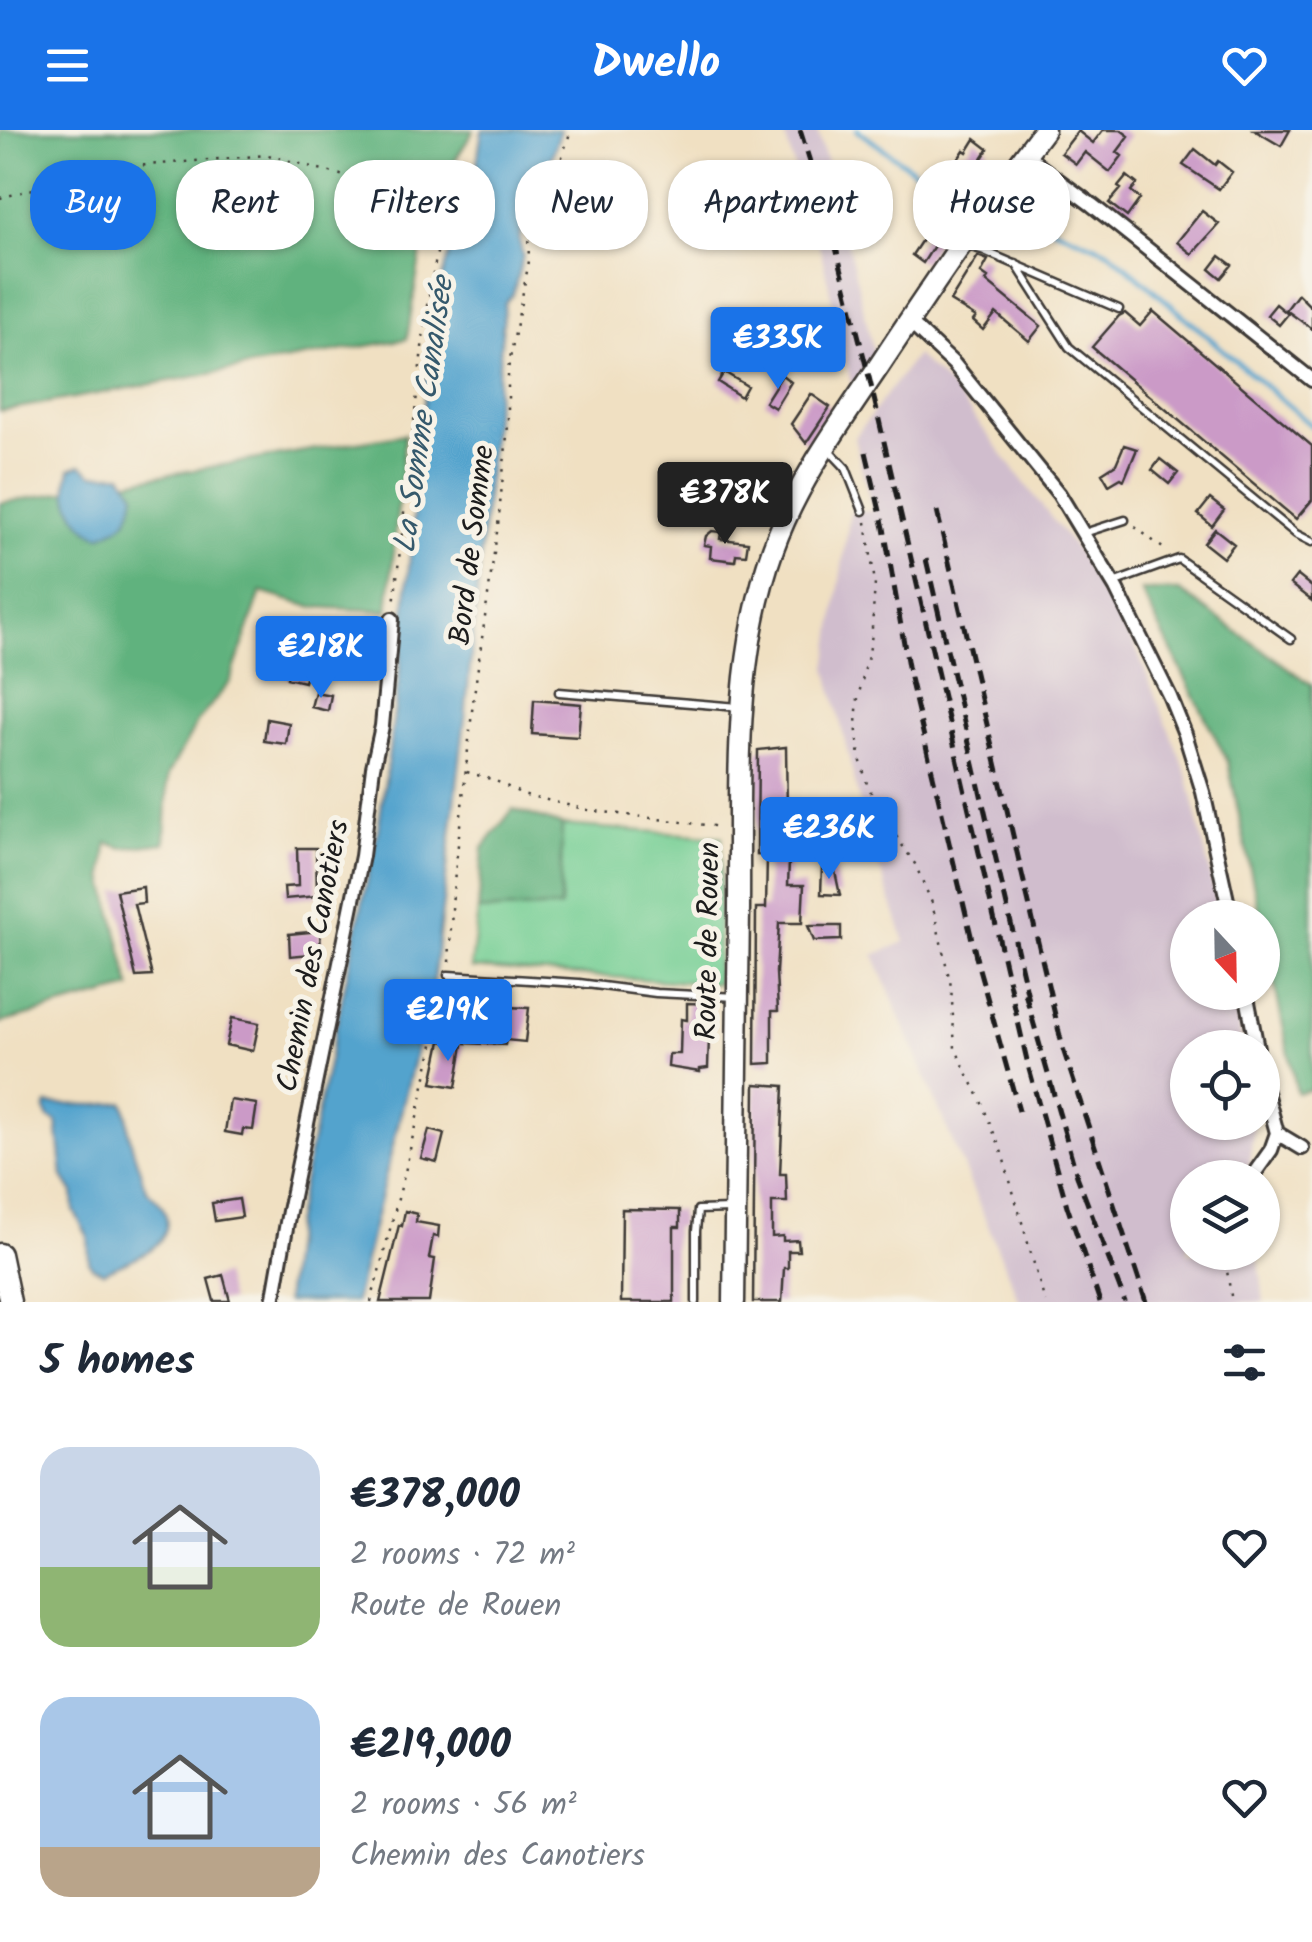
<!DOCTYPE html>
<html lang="en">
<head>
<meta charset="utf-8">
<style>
	body { margin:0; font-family:Kalam,sans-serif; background:#f2f2f3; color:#1f2937; height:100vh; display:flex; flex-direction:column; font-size:38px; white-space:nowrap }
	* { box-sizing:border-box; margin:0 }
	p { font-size:32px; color:#747a83 }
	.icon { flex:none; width:55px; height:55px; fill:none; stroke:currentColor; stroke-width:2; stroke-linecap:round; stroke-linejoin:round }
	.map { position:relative; height:1172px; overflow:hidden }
	.sheet { display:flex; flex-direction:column; background:#fff; flex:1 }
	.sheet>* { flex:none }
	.hud { position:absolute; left:30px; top:30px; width:1252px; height:90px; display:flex; gap:20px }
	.needle { width:65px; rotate:158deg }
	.fabs { position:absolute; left:1170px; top:770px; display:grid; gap:20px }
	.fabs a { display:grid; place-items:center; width:110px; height:110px; border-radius:50%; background:#fff; box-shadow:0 2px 8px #0004; font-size:50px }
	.price { position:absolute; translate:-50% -85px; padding:0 22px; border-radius:10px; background:#1a73e8; color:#fff; font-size:32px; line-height:65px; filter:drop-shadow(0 2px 5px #0008) }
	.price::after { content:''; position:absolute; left:50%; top:60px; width:30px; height:22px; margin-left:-15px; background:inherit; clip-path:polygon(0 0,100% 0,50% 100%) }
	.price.active { background:#222; color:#fff }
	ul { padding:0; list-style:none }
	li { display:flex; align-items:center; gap:30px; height:250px; padding:0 40px }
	li span { display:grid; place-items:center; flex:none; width:280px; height:200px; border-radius:30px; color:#555 }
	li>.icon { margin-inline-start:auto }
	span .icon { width:120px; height:120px; fill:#fffc; stroke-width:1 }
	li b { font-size:42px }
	h2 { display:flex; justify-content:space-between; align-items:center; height:120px; padding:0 40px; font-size:42px }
	.tag { padding:0 35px; border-radius:40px; background:#fff; box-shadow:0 2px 8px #0004; font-size:35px; line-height:90px }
	.tag.active { background:#1a73e8; color:#fff }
	header { display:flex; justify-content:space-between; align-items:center; height:130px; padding:0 40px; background:#1a73e8; color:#fff; font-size:45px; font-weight:700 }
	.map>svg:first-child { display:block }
	.industrial { fill:#d0bdcd }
	.green { fill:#77cf95; stroke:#4a7658; stroke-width:2.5 }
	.forest { fill:#61b27e; stroke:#3e674d; stroke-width:2.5 }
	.water { fill:#53a3cd; stroke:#386074; stroke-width:2.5 }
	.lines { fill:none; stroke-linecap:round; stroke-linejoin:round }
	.stream { stroke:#53a3cd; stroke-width:5 }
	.building { fill:#cb9ac7 }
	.service-casing { stroke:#3c3935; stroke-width:11 }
	.minor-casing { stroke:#3c3935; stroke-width:18 }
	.primary-casing { stroke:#3c3935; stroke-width:25 }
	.path { stroke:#3c3935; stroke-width:2.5; stroke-dasharray:2.5 8; stroke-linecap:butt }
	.service { stroke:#fff; stroke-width:6 }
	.minor { stroke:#fff; stroke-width:12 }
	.primary { stroke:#fff; stroke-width:20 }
	.rail { stroke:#1c1c1c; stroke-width:5; stroke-dasharray:15 8; stroke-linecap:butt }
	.labels { text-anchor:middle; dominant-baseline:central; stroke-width:10; stroke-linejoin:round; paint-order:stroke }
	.street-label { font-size:30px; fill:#1c1c1c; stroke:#f7f3e8 }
	.water-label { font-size:32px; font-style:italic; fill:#35596c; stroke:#f7f3e8 }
</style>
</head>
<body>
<header><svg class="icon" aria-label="menu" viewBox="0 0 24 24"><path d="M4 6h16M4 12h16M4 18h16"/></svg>Dwello<svg class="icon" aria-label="heart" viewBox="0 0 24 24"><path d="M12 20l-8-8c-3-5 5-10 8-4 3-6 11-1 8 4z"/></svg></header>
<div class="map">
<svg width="1312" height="1172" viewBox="0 0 1312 1172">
	<rect width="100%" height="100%" fill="#f7f3e8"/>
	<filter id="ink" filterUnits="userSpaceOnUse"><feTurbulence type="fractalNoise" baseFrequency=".01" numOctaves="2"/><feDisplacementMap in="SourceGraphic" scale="20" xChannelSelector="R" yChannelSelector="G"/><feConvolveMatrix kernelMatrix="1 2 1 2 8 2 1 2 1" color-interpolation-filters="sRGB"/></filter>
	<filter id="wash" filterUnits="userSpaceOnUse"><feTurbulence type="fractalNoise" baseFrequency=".0048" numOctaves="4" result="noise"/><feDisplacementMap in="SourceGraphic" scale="40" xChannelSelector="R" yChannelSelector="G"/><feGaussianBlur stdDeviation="2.25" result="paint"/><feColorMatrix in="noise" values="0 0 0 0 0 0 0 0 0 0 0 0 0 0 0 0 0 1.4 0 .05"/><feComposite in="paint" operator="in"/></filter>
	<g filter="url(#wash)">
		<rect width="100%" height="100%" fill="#f0e0c2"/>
		<path class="industrial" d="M783,0H817L834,55L875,227L852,259L821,122Z
			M916,225L955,262L1082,428L1135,516L1187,644L1220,787L1188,788V862L1233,863L1243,917L1188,918V992L1255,993L1248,1038L1249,1047L1188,1048V1122L1258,1123L1264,1172H1020L874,825L905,812L866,698L827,538L850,382L872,380L854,308Z"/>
		<path class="green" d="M562,695L722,707L717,854L471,838L478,781L560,777Z"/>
		<path class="forest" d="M0,0H474L429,72L407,209L0,281Z
			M405,304L388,481L311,477L261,462L230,552L198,591L168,645L165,713L124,718L107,713L104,747L131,858L0,893V373Z
			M1141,461H1180L1312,555V959L1297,963L1263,799L1262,788L1260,787L1228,632Z
			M513,679L562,695L560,777L478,781L483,718Z"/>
		<path class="water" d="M482,0H561L547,41L532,59L519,110L523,126L513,164L505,173L465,589L434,847L355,1172H285L294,1094L379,694L398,555L429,220L440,154L476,39Z
			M81,335L93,344H122L135,363C131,392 126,394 100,406C81,399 67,376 67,356C67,350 69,345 70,339Z
			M123,972C129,982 127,990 129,1002C131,1017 138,1032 142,1047C147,1068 155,1063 163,1078C181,1117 130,1129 103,1142L92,1137L89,1132L88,1107L74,1081L73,1063L63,1047L57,992L49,988L45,980L47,974L98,975Z"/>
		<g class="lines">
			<path class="stream" d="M857,0L967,78L978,83
				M988,88L1043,94L1108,121L1312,296"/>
		</g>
		<g id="blocks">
			<path class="building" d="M1103,0H1121L1129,6L1117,22L1122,26L1110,42L1085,22L1076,34L1061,23L1078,1L1093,13Z
				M1254,0H1290L1281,16Z
				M975,9L988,19L964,56L947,46L964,20L967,22Z
				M1195,19L1215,35L1218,31L1232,42L1219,59L1183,35Z
				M1127,46L1137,54L1131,61L1140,69L1127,87L1109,73L1121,59L1118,57Z
				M1202,81L1219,94L1192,124L1177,112Z
				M928,101L939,108L923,133L912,125Z
				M978,126L988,130L981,143L988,148L986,151L1041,196L1029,211L996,183L983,200L973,191L976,187L950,171Z
				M1220,126L1232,135L1221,148L1210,139Z
				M1298,164L1312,178V199L1286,180Z
				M1276,174L1288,184L1279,195L1267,185Z
				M1153,181L1312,316V370L1296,389L1092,217L1119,186L1125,183L1140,196Z
				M724,242L747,256L741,267L718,252Z
				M782,245L791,252L775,278L765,272Z
				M811,264L830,277L806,313L791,294Z
				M1124,315L1137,319L1124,350L1121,348L1109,355L1102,343L1116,334Z
				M1160,329L1178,343L1169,354L1152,340Z
				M1210,369L1224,380L1212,396L1198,384Z
				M1215,399L1234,414L1223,428L1204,413Z
				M712,401L721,402L720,409L748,412L746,425L736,424L735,431L710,428L711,416L704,415L706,406Z
				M1297,445L1312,457V471L1290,454Z
				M349,512L377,516L374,532L347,528Z
				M291,530L309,534L304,552L287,548Z
				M315,562L331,565L328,581L311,577Z
				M534,570L581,574L578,607L532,604Z
				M267,589L289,593L286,614L264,611Z
				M786,617L787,683H778L777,705L786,706L785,709H790L788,755H804L802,793H779L776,842L778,881H772V933L755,934L756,778H766L767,726L757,725L758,620Z
				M297,718H316L317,766L285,769L284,757L298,756Z
				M822,736L834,737L840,765L821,764Z
				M143,757L144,773L134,774L152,846L136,847L116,761Z
				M808,796H841V810L814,811Z
				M320,801L321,823L290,826L289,804Z
				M496,866L508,867L507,877L529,878L525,912L506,910L505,915L466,913L467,900L484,901L485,875H496Z
				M687,873L710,874L708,938L700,939V942L668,937L669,924H680L681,889L687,890Z
				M232,888L259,893L253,921L226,915Z
				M441,911L463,915L456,957L432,953Z
				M755,954L784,956L780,1044H786L787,1072H772V1107L783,1106V1111L798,1110L799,1121H788V1138H784L782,1172H753Z
				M230,970L257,974L253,1000L243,999L242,1005L225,1002Z
				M429,1000L444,1004L437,1032L421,1028Z
				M239,1069L242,1087L215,1091L212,1073Z
				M622,1079L680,1080V1097H674V1172H621Z
				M405,1081L417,1084L416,1092L439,1096L438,1107L433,1106L429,1128L435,1129L429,1172H380L399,1095L402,1096Z
				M223,1145L230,1171H214L208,1149Z"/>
		</g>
	</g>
	<g filter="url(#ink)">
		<use href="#blocks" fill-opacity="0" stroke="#3c3935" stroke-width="2.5"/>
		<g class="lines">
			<defs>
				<path id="service" d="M967,116L982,120L1119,179
					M1016,134L1069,217L1296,404L1312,412
					M830,321L846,338L863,381
					M1084,403L1125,390
					M1113,453L1179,429L1291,509
					M559,562L738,577
					M448,845L579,853L656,863L737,867
					M696,1172V1101L698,1080L730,1079"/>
				<path id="minor" d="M1027,22L1039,36L1092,75L1312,250
					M909,192L954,234L1059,364L1116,458L1170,567L1185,604L1203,662L1231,788
					M1246,862L1257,918
					M1277,1003L1302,1018
					M1251,1048L1271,1020L1277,1003L1262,947
					M273,1172L289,1081L362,726L373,637L382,596L392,489"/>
				<path id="primary" d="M0,1124L10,1172
					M734,1172C735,1041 738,910 739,778C740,659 732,533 773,419C797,352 840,294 879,236C932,156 986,76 1044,0"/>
			</defs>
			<use href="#service" class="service-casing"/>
			<use href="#minor" class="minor-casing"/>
			<use href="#primary" class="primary-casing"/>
			<path class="path" d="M0,68L111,38L268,25L396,60L424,75L443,91L426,181L394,475
				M866,392L875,453L871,513L858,568L856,594L860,628L867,654L883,687L915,734L932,773L951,856L955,918L981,971L1002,1023L1045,1172
				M1135,397L1168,422
				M467,642L494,650L522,664L588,680L721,697
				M449,832L453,762L473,572L498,395L508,295V239L529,131L528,100L532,75L557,42L571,0
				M1224,1122L1232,1172
				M371,1172L405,1042L446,855"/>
			<use href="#service" class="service"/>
			<use href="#minor" class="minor"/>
			<use href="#primary" class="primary"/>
			<path class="rail" d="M800,0L833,106L870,251L1029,939L1067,1076L1100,1172
				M866,322L884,398L910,548L978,835L1019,981
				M937,381L1063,919L1146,1172
				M926,429L1030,875
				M1025,863L1077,1046L1125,1172"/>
		</g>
	</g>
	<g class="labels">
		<g class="street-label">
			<text transform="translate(473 415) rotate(-83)">Bord de Somme</text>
			<text transform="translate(709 811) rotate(-89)">Route de Rouen</text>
			<text transform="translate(314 826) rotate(-79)">Chemin des Canotiers</text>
		</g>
		<g class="water-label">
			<text transform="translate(425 285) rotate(-82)">La Somme Canalisée</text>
		</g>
	</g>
</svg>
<div class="fabs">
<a><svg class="needle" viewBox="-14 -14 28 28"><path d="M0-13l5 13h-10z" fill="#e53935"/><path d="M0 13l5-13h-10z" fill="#747a83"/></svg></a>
<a><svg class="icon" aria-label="locate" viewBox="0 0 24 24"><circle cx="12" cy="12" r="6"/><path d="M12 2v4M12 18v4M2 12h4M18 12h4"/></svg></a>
<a><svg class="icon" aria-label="layers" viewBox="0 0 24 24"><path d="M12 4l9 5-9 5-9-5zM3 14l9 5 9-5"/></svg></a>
</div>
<b class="price" style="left:778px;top:262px">€335K</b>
<b class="price active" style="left:725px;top:417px">€378K</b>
<b class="price" style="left:321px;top:571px">€218K</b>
<b class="price" style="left:829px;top:752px">€236K</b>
<b class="price" style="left:448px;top:934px">€219K</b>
<div class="hud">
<a class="tag active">Buy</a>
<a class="tag">Rent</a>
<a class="tag">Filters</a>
<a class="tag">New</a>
<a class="tag">Apartment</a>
<a class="tag">House</a>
</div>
</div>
<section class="sheet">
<h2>5 homes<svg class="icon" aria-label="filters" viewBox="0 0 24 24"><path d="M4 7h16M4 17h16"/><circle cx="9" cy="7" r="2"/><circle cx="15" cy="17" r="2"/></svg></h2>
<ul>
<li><span style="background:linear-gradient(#c9d6e8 60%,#8fb573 0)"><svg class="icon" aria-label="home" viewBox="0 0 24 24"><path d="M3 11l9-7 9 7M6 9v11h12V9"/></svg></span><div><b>€378,000</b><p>2 rooms · 72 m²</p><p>Route de Rouen</p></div><svg class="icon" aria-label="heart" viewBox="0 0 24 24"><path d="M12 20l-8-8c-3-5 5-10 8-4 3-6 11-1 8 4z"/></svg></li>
<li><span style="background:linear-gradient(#a9c7e8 75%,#b9a48a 0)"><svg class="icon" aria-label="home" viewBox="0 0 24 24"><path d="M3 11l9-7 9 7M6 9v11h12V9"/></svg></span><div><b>€219,000</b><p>2 rooms · 56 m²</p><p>Chemin des Canotiers</p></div><svg class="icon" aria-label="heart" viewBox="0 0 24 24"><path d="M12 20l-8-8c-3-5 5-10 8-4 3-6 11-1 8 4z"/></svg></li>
</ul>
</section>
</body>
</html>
